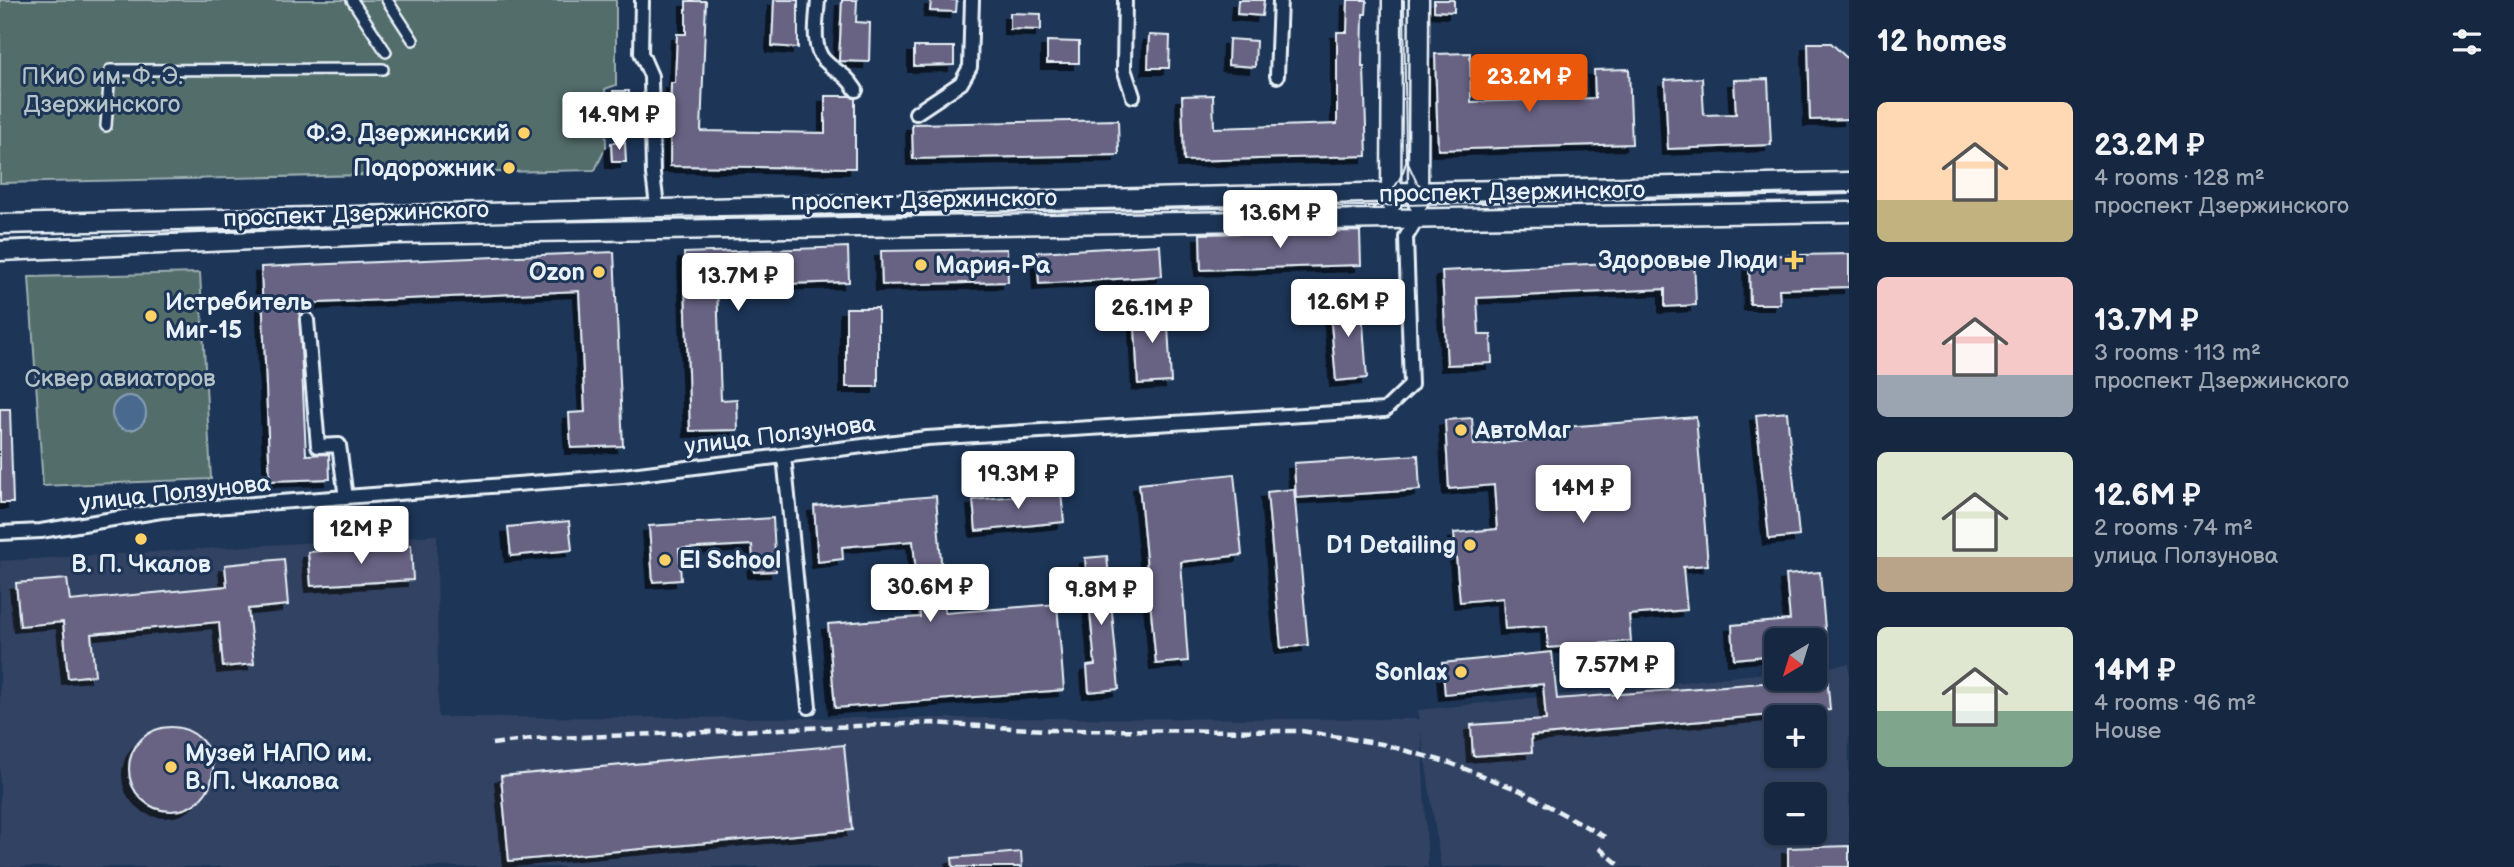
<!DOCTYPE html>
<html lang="en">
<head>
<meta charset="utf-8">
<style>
	body { margin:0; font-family:"Balsamiq Sans",sans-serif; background:#1f3048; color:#f1f3f6; height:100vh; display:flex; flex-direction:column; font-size:26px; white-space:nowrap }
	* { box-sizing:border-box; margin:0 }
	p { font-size:23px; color:#9ea6b1 }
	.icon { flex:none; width:38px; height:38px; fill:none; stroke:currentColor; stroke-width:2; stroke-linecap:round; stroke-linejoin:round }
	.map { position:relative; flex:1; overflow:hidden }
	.sheet { display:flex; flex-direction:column; background:#162841; width:665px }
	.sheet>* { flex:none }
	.needle { width:46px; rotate:218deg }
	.controls { position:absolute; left:1764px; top:628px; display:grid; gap:14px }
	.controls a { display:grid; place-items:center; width:63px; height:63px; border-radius:10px; background:#162841; box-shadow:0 2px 5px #0004,0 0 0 2px #35445a; font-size:35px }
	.price { position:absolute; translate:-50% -60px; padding:0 16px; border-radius:7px; background:#fff; color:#222; font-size:23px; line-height:46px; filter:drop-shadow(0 2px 4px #0008) }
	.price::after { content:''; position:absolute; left:50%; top:42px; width:21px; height:16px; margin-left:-10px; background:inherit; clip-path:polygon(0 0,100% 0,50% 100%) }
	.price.selected { background:#ea580c; color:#fff }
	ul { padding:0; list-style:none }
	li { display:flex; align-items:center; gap:21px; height:175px; padding:0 28px }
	li span { display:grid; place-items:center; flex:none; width:196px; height:140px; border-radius:10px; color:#555 }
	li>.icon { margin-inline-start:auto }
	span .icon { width:84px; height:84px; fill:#fffc; stroke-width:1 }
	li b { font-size:30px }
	h2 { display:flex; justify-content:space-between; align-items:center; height:84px; padding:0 28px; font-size:30px }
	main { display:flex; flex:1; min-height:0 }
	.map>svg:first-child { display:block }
	.built { fill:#334364; fill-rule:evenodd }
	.green { fill:#526d6b; stroke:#9dafb2; stroke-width:2 }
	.water { fill:#486a8e; stroke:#88a0b8; stroke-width:2 }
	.building { fill:#676483; stroke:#e8f1f8; stroke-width:2; filter:url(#shadow) }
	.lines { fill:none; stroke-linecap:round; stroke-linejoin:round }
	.pedestrian-casing { stroke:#e8f1f8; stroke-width:14 }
	.minor-casing { stroke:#e8f1f8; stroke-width:18 }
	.secondary-casing { stroke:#e8f1f8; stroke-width:23 }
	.pedestrian { stroke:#1d3557; stroke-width:9 }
	.minor { stroke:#1d3557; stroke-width:12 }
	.secondary { stroke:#1d3557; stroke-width:18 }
	.tram { stroke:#e8f1f8; stroke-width:2 }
	.rail { stroke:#e8f1f8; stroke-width:4.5; stroke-dasharray:10 5; stroke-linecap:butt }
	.poi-dot { fill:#ffd166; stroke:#1d3557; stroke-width:2.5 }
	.labels { text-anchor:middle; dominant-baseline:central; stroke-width:6; stroke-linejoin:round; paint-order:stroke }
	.park-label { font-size:24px; fill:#b4c3c7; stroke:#1d3557 }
	.poi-label { font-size:24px; font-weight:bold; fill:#e8f1f8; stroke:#1d3557; text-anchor:end }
	.street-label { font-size:24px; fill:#e8f1f8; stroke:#1d3557 }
</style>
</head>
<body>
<main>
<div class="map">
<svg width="1849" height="867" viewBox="0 0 1849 867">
	<defs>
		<filter id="shadow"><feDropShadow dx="-6" dy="6" stdDeviation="0" flood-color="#0009"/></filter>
	</defs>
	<rect width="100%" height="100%" fill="#1d3557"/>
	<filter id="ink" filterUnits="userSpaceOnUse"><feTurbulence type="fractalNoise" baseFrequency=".0143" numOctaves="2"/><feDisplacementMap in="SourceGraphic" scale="14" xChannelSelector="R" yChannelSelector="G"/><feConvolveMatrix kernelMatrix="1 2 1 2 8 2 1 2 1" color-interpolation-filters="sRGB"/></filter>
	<g filter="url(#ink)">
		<path class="built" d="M437,535L438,717L1419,719L1418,710L1776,672V679H1815V668L1849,664V867H1441L1421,731L1428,867H0V561ZM1776,718H1815V756H1776ZM1776,794H1815V833H1776Z"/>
		<path class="green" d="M0,0H616V85L605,89L606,147L595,170L0,183Z
			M200,273L211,479L43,486L29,277Z"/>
		<path class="water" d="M112 413a17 17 0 1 1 34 0a17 17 0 1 1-34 0Z"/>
		<path class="building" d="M774,0H798V48L772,46Z
			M842,0H857L856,22L870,23L869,62L839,61Z
			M931,0H957L956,12L930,11Z
			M1238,0H1264L1262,16L1237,14Z
			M1348,0H1367L1366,14H1363L1362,67H1364L1367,156L1184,161L1182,96L1213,95L1214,128L1337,124V32H1347Z
			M1434,0H1454V12L1434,11Z
			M686,1H706L701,131L825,133V96H850L855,99V168L670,166L671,83H675L677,34H686Z
			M1010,13L1041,14V30L1010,29Z
			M1149,35L1170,36L1169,68H1148Z
			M1229,39L1256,41L1255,67L1228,65Z
			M1047,41L1079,42V63H1047Z
			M1808,43H1831L1849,60V119L1810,120Z
			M914,47H954V65L914,66Z
			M1470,53L1471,102L1595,98L1594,70L1629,69L1632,144L1438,150L1435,54Z
			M1702,78L1704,115L1736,114L1734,80L1768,79L1771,145L1668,149L1665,80Z
			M613,91H629V115H613Z
			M1118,120L1119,155L913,159L912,124Z
			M625,142L626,162H612L611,143Z
			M1360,231L1361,265L1201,270L1200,234Z
			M1160,245L1162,276L1039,284L1037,252Z
			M848,247L849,282L717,286L721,400L737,399L738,430L690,431L684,253Z
			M1007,249L1008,282L882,285L881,251Z
			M614,252L623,446L571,448L569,413L585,412L579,291L299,304L306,455L329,454L330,479L270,481L261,267Z
			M1849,254V287L1779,289L1780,304H1750L1749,256Z
			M1694,259L1696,305L1665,307V289L1477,298L1479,335H1491L1492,363L1447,365L1442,271Z
			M1361,297L1367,378L1336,381L1329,300Z
			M1167,306L1171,382L1138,384L1134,308Z
			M846,308H878V387H846Z
			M0,409H10L13,503H0Z
			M1787,412L1799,536L1769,539L1756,415Z
			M1696,417L1708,565L1683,567L1687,610L1629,615L1631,641L1548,648L1547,626L1505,629L1503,598L1460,602L1454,533L1497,529L1494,485L1449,489L1445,420L1472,418L1474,445L1526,441L1525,430Z
			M1418,455L1420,490L1296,498L1294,463Z
			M1234,474L1242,555L1181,562L1188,661L1156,664L1139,484Z
			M1294,489L1308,645L1281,648L1267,492Z
			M1061,492L1064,522L976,531L973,500Z
			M936,496L945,613L1057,604L1064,690L835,708L828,624L920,617L913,541L842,547L843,559L818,562L814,506Z
			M773,518L776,571L754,572L752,545L679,549L681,580L653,582L649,526Z
			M569,521L572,550L511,556L508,527Z
			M411,545L413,580L311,586L308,552Z
			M1107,556L1119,689L1089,692L1087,666L1095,665L1085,558Z
			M284,559L288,605L248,609L254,664L223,667L219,622L91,634L95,675L68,678L63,622L20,626L16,583L67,579L70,601L227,586L225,565Z
			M1820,572L1827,651L1815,652V640H1776V655L1734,659L1732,625L1790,620L1786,575Z
			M1552,652L1557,699L1815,679V676L1827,675L1830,710L1531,736L1532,752L1473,756L1471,725L1546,720L1543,684L1445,694L1442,663Z
			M129 769a42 42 0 1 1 84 0a42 42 0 1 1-84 0Z
			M844,745L852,830L509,861L501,776Z
			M1849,846V867H1788V848Z
			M1021,852L1022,867H953L952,858Z"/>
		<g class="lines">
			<defs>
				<path id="pedestrian" d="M352,0L386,52
					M387,0L413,40
					M106,126L110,70L383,69"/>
				<path id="minor" d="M642,0L641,53L651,76L653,174L657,206
					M818,0C817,18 811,46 824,60C836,73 844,71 856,90
					M1125,0L1124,69L1133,96
					M1277,76L1280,0
					M916,113L961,83L970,67L972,0
					M307,320L318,446L339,445L346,498
					M784,456L809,707
					M0,533L41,531L161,511L623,476L927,438L1385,410L1411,385L1406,237L1418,217"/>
				<path id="secondary" d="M1418,203L1419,0
					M1391,204L1392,0
					M0,224L1849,182
					M0,251L394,234L1849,212"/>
			</defs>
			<use href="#pedestrian" class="pedestrian-casing"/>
			<use href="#minor" class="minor-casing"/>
			<use href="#secondary" class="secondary-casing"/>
			<use href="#pedestrian" class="pedestrian"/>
			<use href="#minor" class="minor"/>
			<use href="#secondary" class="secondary"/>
			<path class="tram" d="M1404,0L1406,159L1417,183L1445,202
				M1373,208C1390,198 1404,177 1407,157
				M0,240L657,217L1364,206L1849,194"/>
			<path class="rail" d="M492,744L532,739L932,723L1045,730L1302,731L1382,744L1450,763L1521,791L1605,837
				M1599,848L1622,867"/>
		</g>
	</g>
	<g class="poi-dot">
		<circle cx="524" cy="133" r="7"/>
		<circle cx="509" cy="168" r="7"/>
		<path d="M1790.5 249.5h7v7h7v7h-7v7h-7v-7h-7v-7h7z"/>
		<circle cx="921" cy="265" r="7"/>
		<circle cx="599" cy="272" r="7"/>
		<circle cx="151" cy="316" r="7"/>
		<circle cx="1461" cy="430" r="7"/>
		<circle cx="141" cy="539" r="7"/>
		<circle cx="1470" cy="545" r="7"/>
		<circle cx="665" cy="560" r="7"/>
		<circle cx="1461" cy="672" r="7"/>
		<circle cx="171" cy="767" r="7"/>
	</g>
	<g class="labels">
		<g class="park-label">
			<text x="102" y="76">ПКиО им. Ф. Э.<tspan x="102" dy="28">Дзержинского</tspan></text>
			<text x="120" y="378">Сквер авиаторов</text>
		</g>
		<g class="poi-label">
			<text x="510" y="133">Ф.Э. Дзержинский</text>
			<text x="495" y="168">Подорожник</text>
			<text x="1778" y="260">Здоровые Люди</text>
			<text x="935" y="265" text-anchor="start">Мария-Ра</text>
			<text x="585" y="272">Ozon</text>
			<text x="165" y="302" text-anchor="start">Истребитель<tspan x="165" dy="28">Миг-15</tspan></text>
			<text x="1475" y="430" text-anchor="start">АвтоМаг</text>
			<text x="1456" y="545">D1 Detailing</text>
			<text x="679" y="560" text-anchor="start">El School</text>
			<text x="141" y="564" text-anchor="middle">В. П. Чкалов</text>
			<text x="1447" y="672">Sonlax</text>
			<text x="185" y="753" text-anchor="start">Музей НАПО им.<tspan x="185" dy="28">В. П. Чкалова</tspan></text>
		</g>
		<g class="street-label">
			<text transform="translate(1512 192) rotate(-1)">проспект Дзержинского</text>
			<text transform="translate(924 200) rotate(-1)">проспект Дзержинского</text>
			<text transform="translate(356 214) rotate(-2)">проспект Дзержинского</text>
			<text transform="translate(780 435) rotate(-7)">улица Ползунова</text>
			<text transform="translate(175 493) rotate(-6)">улица Ползунова</text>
		</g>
	</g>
</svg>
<div class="controls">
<a><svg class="needle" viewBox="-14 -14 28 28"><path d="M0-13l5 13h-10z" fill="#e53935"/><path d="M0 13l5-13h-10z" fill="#9ea6b1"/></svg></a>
<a>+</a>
<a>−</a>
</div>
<b class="price selected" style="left:1529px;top:114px">23.2M ₽</b>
<b class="price" style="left:619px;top:152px">14.9M ₽</b>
<b class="price" style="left:1280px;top:250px">13.6M ₽</b>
<b class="price" style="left:738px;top:313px">13.7M ₽</b>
<b class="price" style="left:1348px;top:339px">12.6M ₽</b>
<b class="price" style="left:1152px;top:345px">26.1M ₽</b>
<b class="price" style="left:1018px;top:511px">19.3M ₽</b>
<b class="price" style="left:1583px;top:525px">14M ₽</b>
<b class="price" style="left:361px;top:566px">12M ₽</b>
<b class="price" style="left:930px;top:624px">30.6M ₽</b>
<b class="price" style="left:1101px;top:627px">9.8M ₽</b>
<b class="price" style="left:1617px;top:702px">7.57M ₽</b>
</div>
<section class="sheet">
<h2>12 homes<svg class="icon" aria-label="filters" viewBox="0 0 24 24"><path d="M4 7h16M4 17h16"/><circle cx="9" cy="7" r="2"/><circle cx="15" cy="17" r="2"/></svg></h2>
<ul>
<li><span style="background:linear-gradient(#ffd9b3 70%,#c2b280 0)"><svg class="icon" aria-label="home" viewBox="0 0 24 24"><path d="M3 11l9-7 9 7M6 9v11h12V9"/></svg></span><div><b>23.2M ₽</b><p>4 rooms · 128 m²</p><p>проспект Дзержинского</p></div></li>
<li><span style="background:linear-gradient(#f6c9c9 70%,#9aa5b1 0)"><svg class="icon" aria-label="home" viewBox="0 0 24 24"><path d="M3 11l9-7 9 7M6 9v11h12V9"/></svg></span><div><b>13.7M ₽</b><p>3 rooms · 113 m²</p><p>проспект Дзержинского</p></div></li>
<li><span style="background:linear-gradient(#dfe7d0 75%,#b9a48a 0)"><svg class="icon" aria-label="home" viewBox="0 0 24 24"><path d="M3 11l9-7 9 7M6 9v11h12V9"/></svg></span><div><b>12.6M ₽</b><p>2 rooms · 74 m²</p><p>улица Ползунова</p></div></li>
<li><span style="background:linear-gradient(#dfe7d0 60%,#7fa58c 0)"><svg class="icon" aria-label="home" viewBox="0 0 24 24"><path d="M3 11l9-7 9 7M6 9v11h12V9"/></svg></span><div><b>14M ₽</b><p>4 rooms · 96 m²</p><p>House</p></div></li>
</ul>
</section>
</main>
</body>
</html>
